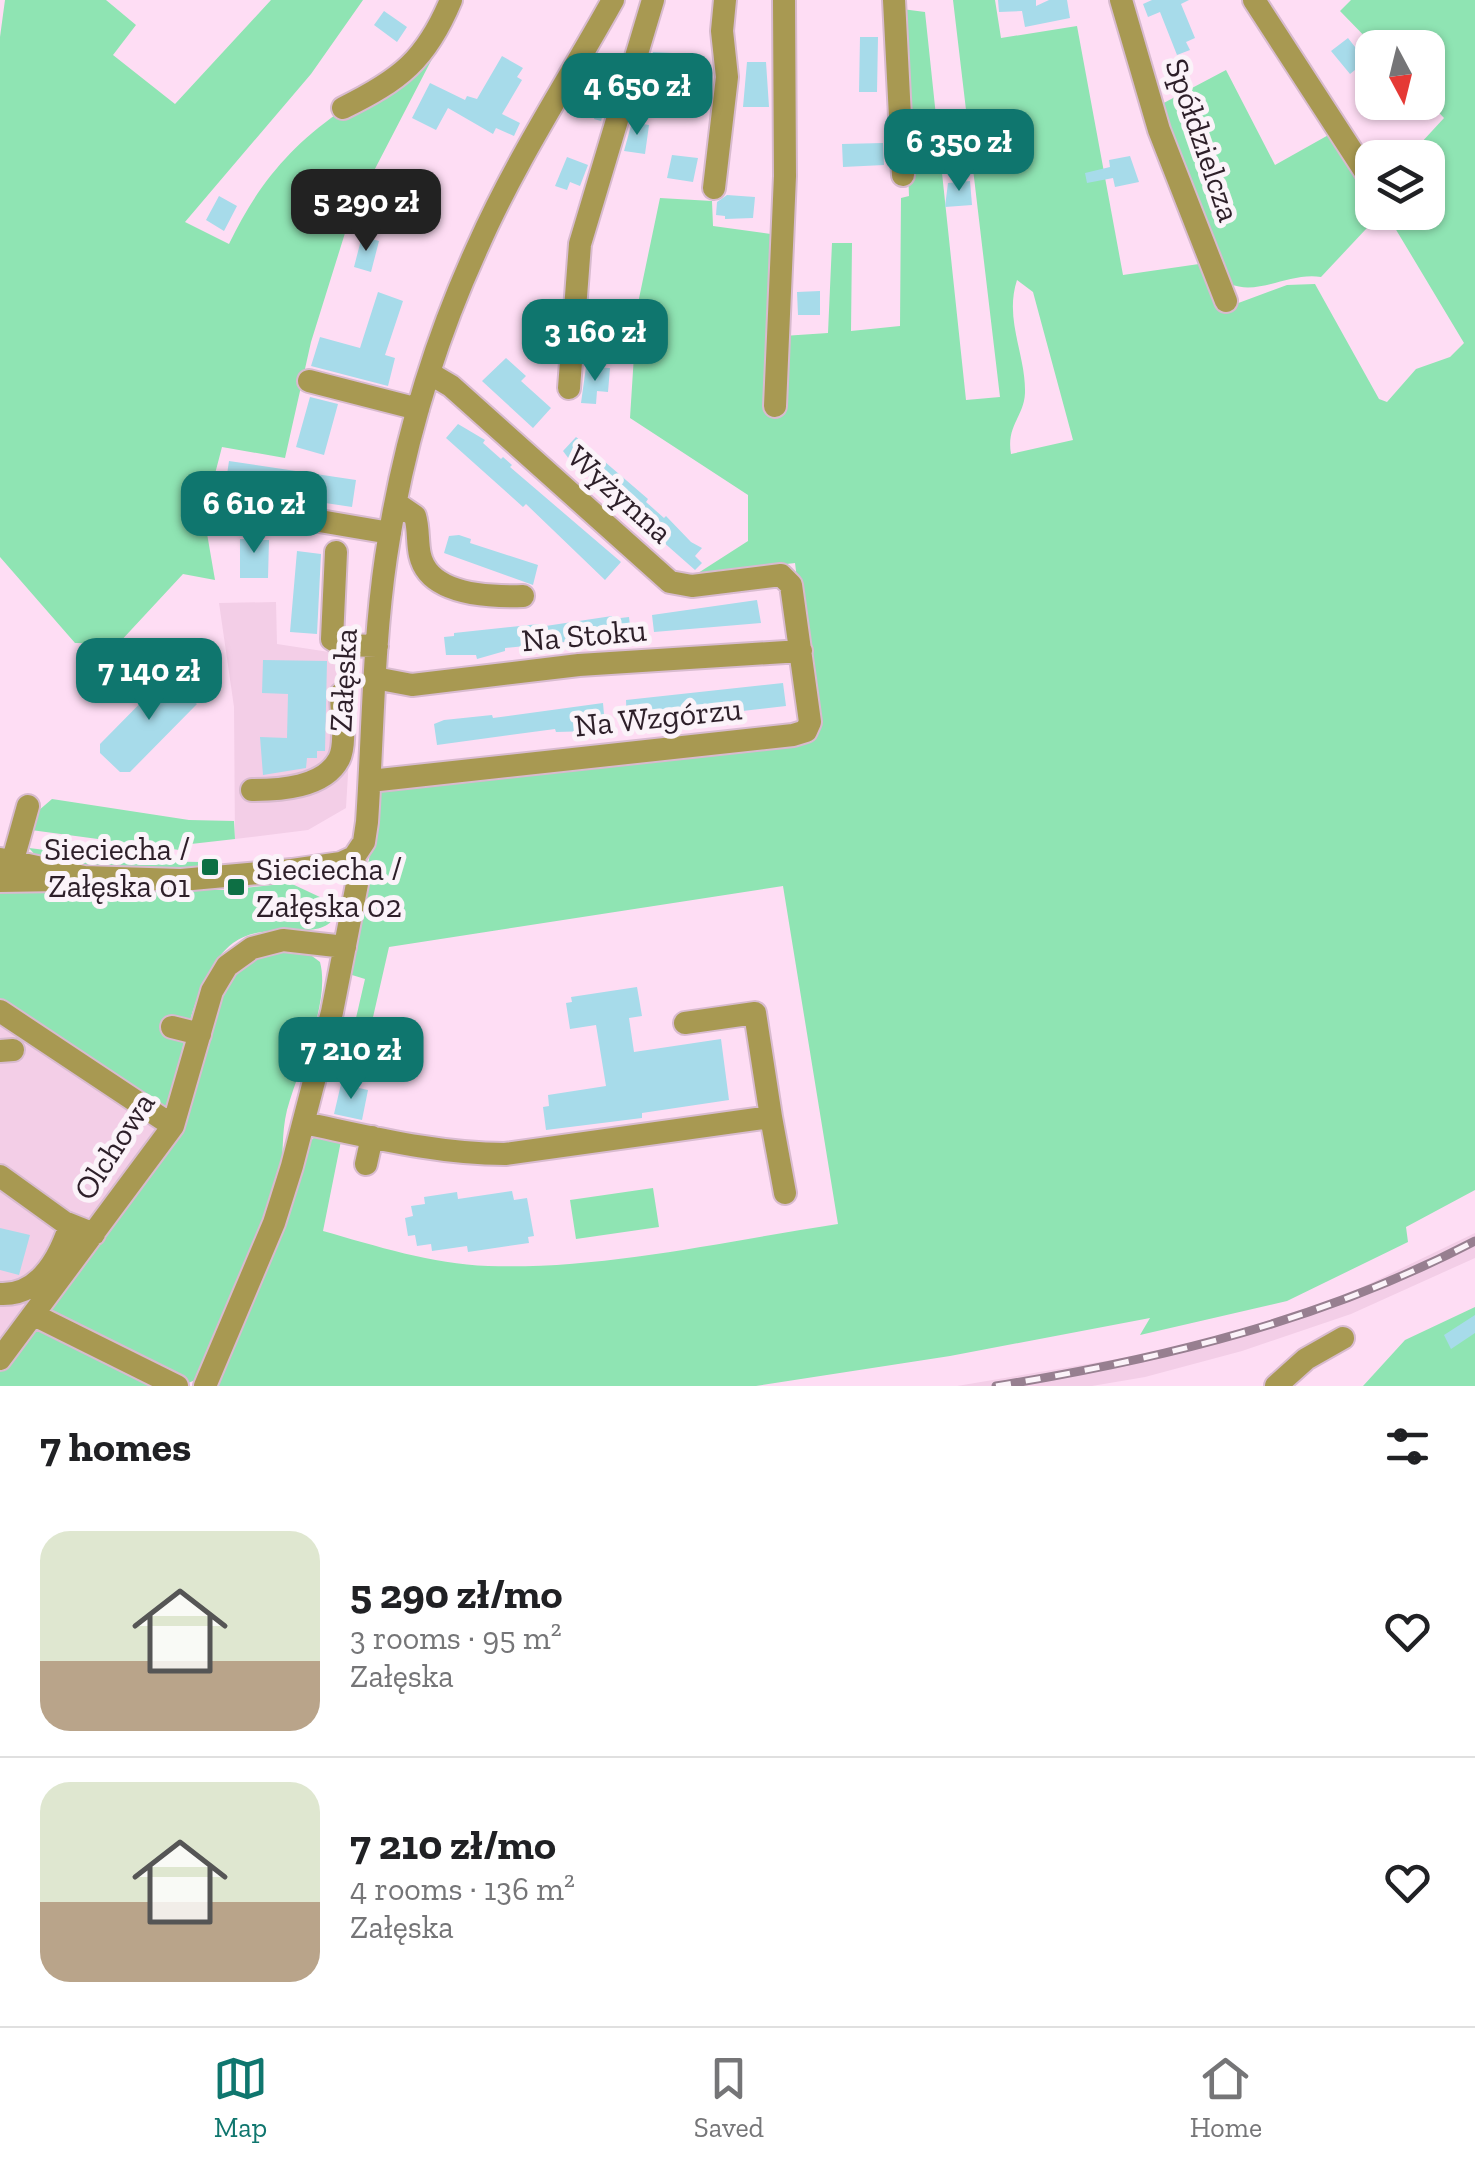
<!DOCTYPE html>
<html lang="en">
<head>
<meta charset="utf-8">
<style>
	body { margin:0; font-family:"Zilla Slab",serif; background:#f6f6f6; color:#202124; height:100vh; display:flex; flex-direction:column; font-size:38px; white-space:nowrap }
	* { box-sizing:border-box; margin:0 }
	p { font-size:32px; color:#757577 }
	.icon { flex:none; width:55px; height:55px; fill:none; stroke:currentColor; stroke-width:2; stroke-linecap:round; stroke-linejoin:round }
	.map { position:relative; height:1386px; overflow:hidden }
	.drawer { display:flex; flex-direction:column; background:#fff; flex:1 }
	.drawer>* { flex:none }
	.needle { width:65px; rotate:173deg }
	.buttons { position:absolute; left:1355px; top:30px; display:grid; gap:20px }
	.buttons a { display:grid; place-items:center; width:90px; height:90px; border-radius:20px; background:#fff; box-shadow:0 2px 8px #0004; font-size:50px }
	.price { position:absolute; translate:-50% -85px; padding:0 22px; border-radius:20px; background:#0f766e; color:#fff; font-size:32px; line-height:65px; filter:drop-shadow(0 2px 5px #0008) }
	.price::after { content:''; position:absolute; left:50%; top:60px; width:30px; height:22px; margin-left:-15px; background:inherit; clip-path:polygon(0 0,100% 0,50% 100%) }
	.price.current { background:#222; color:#fff }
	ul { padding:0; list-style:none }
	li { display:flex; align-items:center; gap:30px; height:250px; padding:0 40px }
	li+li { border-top:2px solid #e0e0e0 }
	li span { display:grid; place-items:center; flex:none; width:280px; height:200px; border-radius:30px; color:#555 }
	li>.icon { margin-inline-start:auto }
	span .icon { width:120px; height:120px; fill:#fffc; stroke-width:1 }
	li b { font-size:42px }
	h2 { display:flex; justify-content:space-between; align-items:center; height:120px; padding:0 40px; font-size:42px }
	.dock { display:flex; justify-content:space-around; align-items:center; height:140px; border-top:2px solid #e0e0e0; background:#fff; font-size:28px; color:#757577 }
	.dock a { display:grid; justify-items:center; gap:5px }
	.dock .current { color:#0f766e }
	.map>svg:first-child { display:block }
	.built { fill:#f3cee7 }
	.green { fill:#8fe4b3; fill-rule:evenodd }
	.building { fill:#a7dbea }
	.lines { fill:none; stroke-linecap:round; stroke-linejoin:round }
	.minor-casing { stroke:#d8bbcf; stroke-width:26 }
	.minor { stroke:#a89952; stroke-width:22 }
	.rail-casing { stroke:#977f90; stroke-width:9 }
	.rail { stroke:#fbf3f9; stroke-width:5; stroke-dasharray:15; stroke-linecap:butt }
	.poi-dot { fill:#0d6f44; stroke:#fbf3f9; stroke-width:4 }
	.labels { text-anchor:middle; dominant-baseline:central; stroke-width:10; stroke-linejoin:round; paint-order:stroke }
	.street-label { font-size:32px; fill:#2d1f29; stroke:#fbf3f9 }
	.poi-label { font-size:32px; fill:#2d1f29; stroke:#fbf3f9; text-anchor:end }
</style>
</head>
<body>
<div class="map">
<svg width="1475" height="1386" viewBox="0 0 1475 1386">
	<rect width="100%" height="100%" fill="#feddf4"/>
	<path class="built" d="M276,602L277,644L355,656L346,808L308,830L235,839L234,707L219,603Z
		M0,1013L180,1129L0,1368Z
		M1475,1233V1258L1351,1314L1242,1351L1145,1377L1092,1386H957L1141,1355L1237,1331L1346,1295Z"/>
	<path class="green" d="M5,0H106L136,25L113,55L175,104L271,0H363L311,74L185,222L229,244C256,188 287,149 338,113C368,92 401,80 433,57L350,217L311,342L285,458L222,447L204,516L215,580L183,574L118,644L75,643L0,557V37Z
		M953,0H995L1001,38L1077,26L1123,275L1199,264L1214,297L1233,305L1287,285L1315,284L1379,399L1387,402L1416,369L1450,357L1464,343L1386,213L1428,212V158L1408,157L1444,118L1428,101V48L1375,47L1340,11L1351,0H1475V1190L1406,1227L1408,1242L1287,1301L1140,1335L1150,1318L950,1356L756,1386H216L306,1145L317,1135L342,1136L323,1231C376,1246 432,1264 488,1266C602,1270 725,1241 838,1224L783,886L389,947L358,1083L346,1078L347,1057L365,979L352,975L349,971L381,792L817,737L795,563L695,575L748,541V495L630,418L637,308L660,198L712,201L713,226L778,235L783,336L828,333L832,243H852L851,331L900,326L901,198L909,196L902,9L925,12L966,400L1000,397ZM1017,280L1033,292L1073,440L1011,454C1006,425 1024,417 1025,393C1026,354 1004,320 1017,280Z
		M1226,70L1275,165L1332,133L1372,194V212L1381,213L1321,277C1289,272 1259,296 1230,284L1158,106Z
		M52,799L189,820L234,821L235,839L191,844L187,851L31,830L38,811Z
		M29,848L134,861L202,862V869C147,871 91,870 37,857Z
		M290,883L339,906C330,950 272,915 233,943C191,975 182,1063 166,1112L0,1008V887L225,890Z
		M313,951L312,956L320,962C331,1004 298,1069 287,1110C281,1134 284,1156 280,1179C268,1242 224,1320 198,1379L188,1383L46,1312L171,1144L220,995C244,953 268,952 313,951Z
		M653,1188L659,1227L576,1239L570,1200Z
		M1475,1307V1386H1363L1405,1340Z
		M39,1327L161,1386H0V1368L32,1328Z"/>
	<path class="building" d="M998,0H1036V6L1049,0H1067L1070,18L1025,27L1022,11L999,12Z
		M1152,0H1189L1181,4L1195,38L1186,42L1190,50L1177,55L1160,12L1148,17L1143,4Z
		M384,11L407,27L397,42L374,25Z
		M860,37H878L877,92H859Z
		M1348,38L1366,61L1350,74L1331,51Z
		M653,52L673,53L671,62L710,63V91H694L695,79L657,78L658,71L648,69Z
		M502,56L523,68L517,77L522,80L502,114L520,123L514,136L496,128L493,134L448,108L436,130L412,118L430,83L465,100L467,96L477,99Z
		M747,62H766L769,107H743Z
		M600,73L614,77L601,121L594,119L597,107L591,105L593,98L588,97Z
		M632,122L649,125L645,154L624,151Z
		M883,143L884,165L843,167L842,144Z
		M672,155L698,158L693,182L667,178Z
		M1130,156L1139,182L1115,187L1113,178L1087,183L1085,173L1110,167L1109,160Z
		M567,157L588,165L580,186L570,182L567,190L555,186Z
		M970,181L972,205L945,207L948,183Z
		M727,195L755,197L753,218L725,219V216L716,215L717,202Z
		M219,196L237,206L224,231L206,220Z
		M362,236L379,241L371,272L354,267Z
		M820,291V315H798L797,292Z
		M378,292L403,301L385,355L395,358L388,386L311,366L320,337L360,348Z
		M506,358L526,376L521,381L551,408L533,428L482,381Z
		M586,367L610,368L608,392L597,391L596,404L581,403Z
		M310,397L338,404L324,455L296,447Z
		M458,424L485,440L483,443L501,459L503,457L512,465L510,467L621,562L605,580L526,504L523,507L446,438Z
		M576,437L648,499L646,502L664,518L666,516L691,542L702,548L695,556L702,563L695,570L569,459L563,451Z
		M229,461L356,480L352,507L225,488Z
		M246,529L258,531L257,540H269L268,578H240V539H244Z
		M459,535L471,539L470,543L538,565L533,585L444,553L449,536Z
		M297,551L321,554L317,634L290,632Z
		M757,600L761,623L654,632L652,615Z
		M612,616V619L629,617L631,634L566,645L565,642L505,648V651L477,659L476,655H446L444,637L454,636V633L539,624V627Z
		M263,660L327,661L325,751H317V758H307L306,768L263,775L260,737L287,738L288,694L262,693Z
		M177,673L200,696L194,702L197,704L130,772H120L100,753V744L169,674Z
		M783,683L786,706L665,720L664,716L627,724L626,700Z
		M603,703L605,726L593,731L556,732L555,729L437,745L434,724L444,720L492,715L493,718Z
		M637,987L642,1016L629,1018L634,1052L721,1039L729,1100L642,1113V1118L546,1130L543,1107L549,1106L548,1095L606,1086L596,1025L570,1029L566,1003L572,1002L571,997Z
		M341,1084L368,1090L362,1120L334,1114Z
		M512,1191L514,1200L527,1198L534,1236L528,1237L529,1243L468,1252L467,1246L432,1251L431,1244L417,1246L415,1235L408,1236L405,1218L413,1216L411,1206L425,1204L424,1197L457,1192L458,1199Z
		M0,1228L30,1235L19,1275L0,1270Z
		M1475,1315V1333L1451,1349L1444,1335Z"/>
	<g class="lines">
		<defs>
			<path id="minor" d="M894,0L903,175
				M1121,0L1159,130L1226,301
				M1254,0L1372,182
				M343,108C400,80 426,60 451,0
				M714,188L727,77L722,31L725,0
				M309,381L418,409
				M569,388L580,244L653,0
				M775,406L785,176L784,0
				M396,503L415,516C419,529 417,542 420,555C429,596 492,597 523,596
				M220,504L390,533
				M336,552L332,639L342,645L377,646
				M375,678L412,685L579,665L801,651
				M370,781L793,735L806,731L810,722L791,585L781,575L692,586L670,582L451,386L429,373
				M252,790C279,790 324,788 339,759C347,743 341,712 341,694
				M0,859L84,877L181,880L292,870L341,863L354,857
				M9,874L28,806
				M0,881L60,880
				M0,1011L173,1126
				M685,1023L755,1013L771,1117
				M172,1027L200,1034
				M0,1051L13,1050
				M304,1123C371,1137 437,1154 505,1154L771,1117L785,1193
				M366,1164L372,1137
				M0,1176L64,1222L94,1234
				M0,1294C39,1296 59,1259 70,1225
				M34,1315L177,1386
				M0,1359L173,1126L212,991L227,966L252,948L283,940L345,947
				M205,1386L274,1223L292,1166L332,1012L357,884L354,857L364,842L367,822C373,734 373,645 386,557C402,450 433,344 478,246C516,160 568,81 613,0
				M1276,1386L1306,1359L1343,1338"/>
		</defs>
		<use href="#minor" class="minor-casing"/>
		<use href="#minor" class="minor"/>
		<defs>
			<path id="rail" d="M996,1386C1163,1359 1324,1320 1475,1241"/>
		</defs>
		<use href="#rail" class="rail-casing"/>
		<use href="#rail" class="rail"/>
	</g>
	<g class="poi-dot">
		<rect x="200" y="857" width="20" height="20" rx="5"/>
		<rect x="226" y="877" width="20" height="20" rx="5"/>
	</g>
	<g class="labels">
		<g class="street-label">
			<text transform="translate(1203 140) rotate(71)">Spółdzielcza</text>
			<text transform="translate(620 494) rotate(42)">Wyżynna</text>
			<text transform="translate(584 635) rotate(-5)">Na Stoku</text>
			<text transform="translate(343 680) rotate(-87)">Załęska</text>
			<text transform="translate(658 717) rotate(-6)">Na Wzgórzu</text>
			<text transform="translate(114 1146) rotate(-57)">Olchowa</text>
		</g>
		<g class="poi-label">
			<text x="190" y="849">Sieciecha /<tspan x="190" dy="37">Załęska 01</tspan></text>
			<text x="256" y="869" text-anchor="start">Sieciecha /<tspan x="256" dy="37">Załęska 02</tspan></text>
		</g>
	</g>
</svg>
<div class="buttons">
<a><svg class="needle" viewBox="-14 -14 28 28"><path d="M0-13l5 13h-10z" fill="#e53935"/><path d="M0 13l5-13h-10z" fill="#757577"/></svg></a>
<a><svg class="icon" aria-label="layers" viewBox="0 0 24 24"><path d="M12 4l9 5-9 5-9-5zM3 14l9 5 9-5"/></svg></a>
</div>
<b class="price" style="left:637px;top:138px">4 650 zł</b>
<b class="price" style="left:959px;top:194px">6 350 zł</b>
<b class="price current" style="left:366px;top:254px">5 290 zł</b>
<b class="price" style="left:595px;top:384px">3 160 zł</b>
<b class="price" style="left:254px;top:556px">6 610 zł</b>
<b class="price" style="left:149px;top:723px">7 140 zł</b>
<b class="price" style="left:351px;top:1102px">7 210 zł</b>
</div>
<section class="drawer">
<h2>7 homes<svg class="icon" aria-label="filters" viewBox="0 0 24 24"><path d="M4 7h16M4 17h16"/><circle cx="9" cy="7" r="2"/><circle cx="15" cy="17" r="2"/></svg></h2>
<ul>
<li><span style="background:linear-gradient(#dfe7d0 65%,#b9a48a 0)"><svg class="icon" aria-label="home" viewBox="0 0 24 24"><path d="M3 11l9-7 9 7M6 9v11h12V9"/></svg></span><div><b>5 290 zł/mo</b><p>3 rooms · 95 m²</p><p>Załęska</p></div><svg class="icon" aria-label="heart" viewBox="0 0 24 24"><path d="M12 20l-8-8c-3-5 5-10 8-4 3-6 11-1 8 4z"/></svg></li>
<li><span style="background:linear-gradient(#dfe7d0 60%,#b9a48a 0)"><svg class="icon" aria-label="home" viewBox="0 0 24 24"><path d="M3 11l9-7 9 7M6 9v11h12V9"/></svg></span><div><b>7 210 zł/mo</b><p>4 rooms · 136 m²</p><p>Załęska</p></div><svg class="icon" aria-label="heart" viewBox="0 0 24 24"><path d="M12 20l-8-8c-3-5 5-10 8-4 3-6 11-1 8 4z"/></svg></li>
</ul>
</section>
<nav class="dock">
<a class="current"><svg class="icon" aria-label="map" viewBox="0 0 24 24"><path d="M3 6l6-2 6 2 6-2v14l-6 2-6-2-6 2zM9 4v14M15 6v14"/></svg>Map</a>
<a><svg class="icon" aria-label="saved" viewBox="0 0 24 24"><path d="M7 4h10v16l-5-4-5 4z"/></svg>Saved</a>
<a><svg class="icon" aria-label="home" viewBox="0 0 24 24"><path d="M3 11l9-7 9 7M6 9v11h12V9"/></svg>Home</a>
</nav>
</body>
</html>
